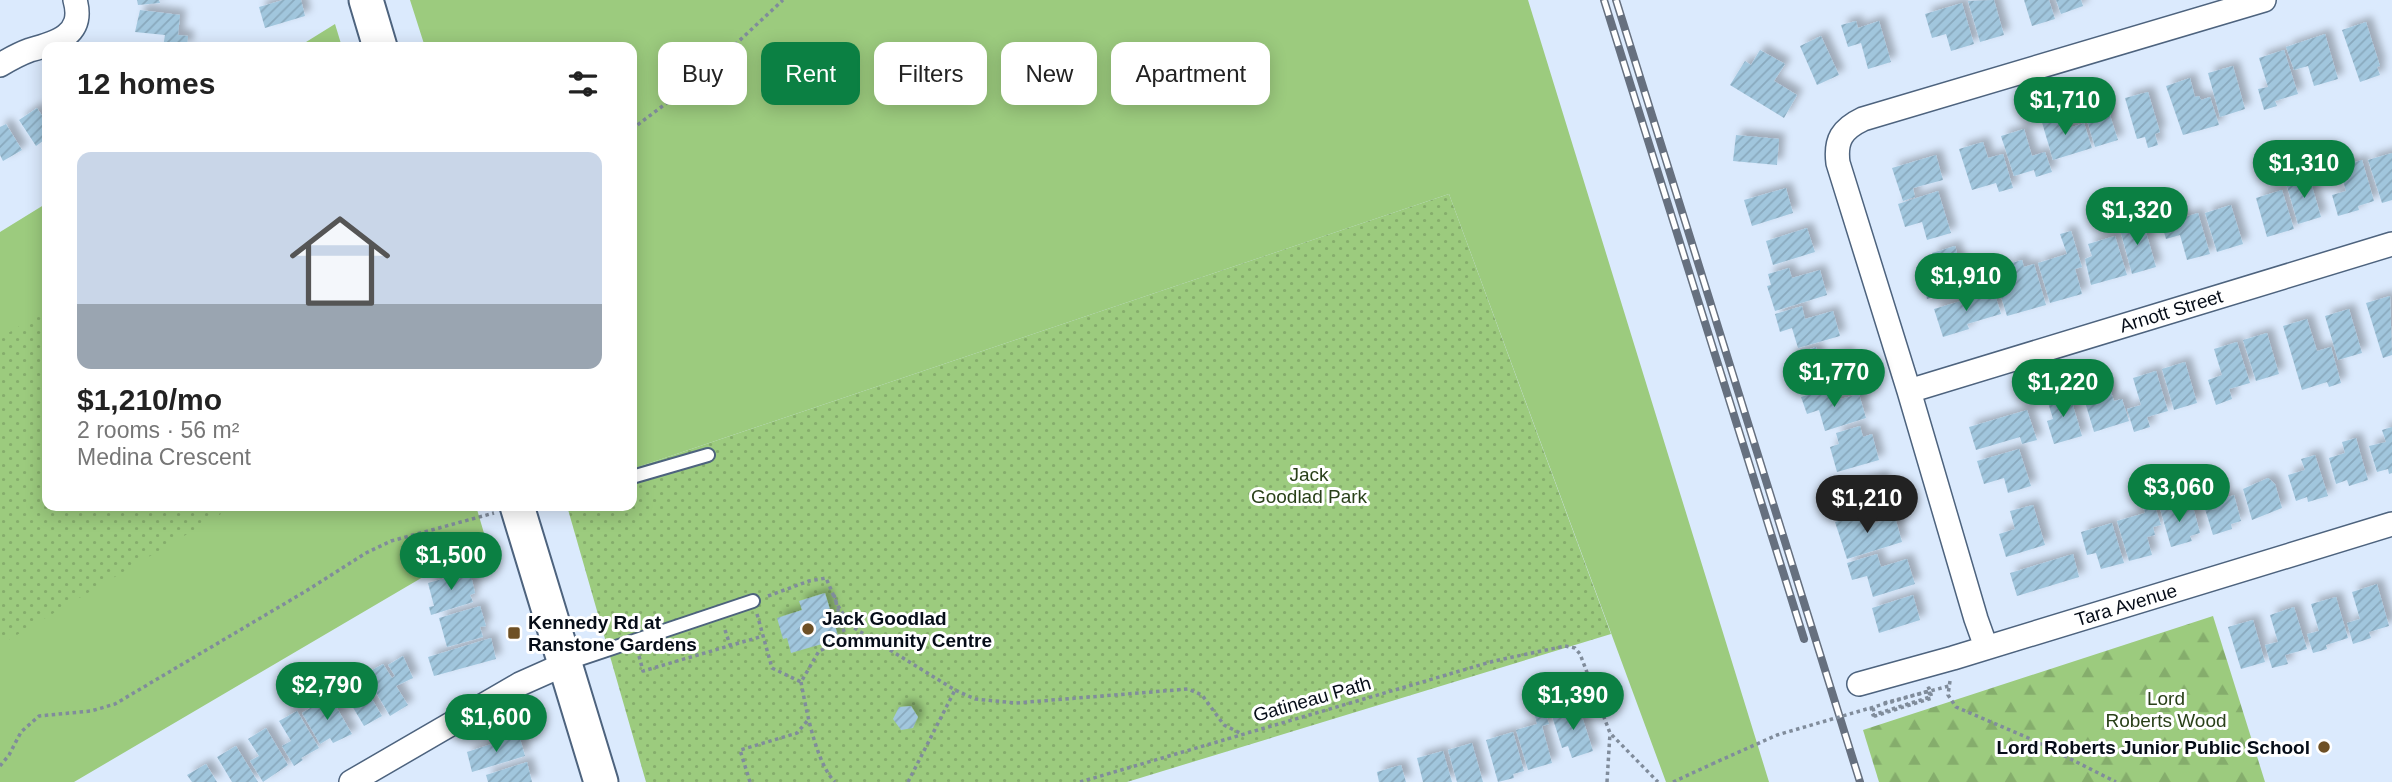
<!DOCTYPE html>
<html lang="en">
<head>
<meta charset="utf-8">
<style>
	body { margin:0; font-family:Helvetica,sans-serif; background:#f2f2f2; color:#222; height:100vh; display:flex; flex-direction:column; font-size:26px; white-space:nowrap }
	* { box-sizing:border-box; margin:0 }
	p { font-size:23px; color:#767676 }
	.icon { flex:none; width:38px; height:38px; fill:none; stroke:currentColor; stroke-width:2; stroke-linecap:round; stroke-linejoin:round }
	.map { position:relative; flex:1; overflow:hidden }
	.details { position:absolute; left:42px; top:42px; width:595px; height:469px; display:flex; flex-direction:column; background:#fff; border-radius:14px; box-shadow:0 4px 18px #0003 }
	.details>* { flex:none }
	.guide { position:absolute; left:658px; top:42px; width:665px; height:63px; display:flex; gap:14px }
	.price { position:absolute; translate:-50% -60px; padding:0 16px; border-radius:24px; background:#0b8043; color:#fff; font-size:23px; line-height:46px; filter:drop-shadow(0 2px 4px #0008) }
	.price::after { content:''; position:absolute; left:50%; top:42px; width:21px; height:16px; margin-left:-10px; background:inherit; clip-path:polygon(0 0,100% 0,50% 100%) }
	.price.on { background:#222; color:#fff }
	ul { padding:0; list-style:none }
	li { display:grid; align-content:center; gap:14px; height:371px; padding:0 35px }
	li+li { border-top:2px solid #e0e0e0 }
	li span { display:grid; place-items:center; height:217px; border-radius:14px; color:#555 }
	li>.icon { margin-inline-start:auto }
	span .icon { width:126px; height:126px; fill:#fffc; stroke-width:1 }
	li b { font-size:30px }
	h2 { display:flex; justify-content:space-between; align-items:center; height:84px; padding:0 35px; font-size:30px }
	.chip { padding:0 24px; border-radius:14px; background:#fff; box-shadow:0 4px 18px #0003; font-size:24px; line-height:63px }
	.chip.on { background:#0b8043; color:#fff }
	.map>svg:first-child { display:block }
	.grass { fill:#9ccb7e }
	.forest { fill:url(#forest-firs) }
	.park { fill:url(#park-dots) }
	.building { fill:url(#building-hatch); filter:url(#shadow) }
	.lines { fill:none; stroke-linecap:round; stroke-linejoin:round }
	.service-casing { stroke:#4d637e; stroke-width:16 }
	.minor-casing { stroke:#4d637e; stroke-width:26 }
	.secondary-casing { stroke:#4d637e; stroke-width:37 }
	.path { stroke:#808c9b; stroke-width:3.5; stroke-dasharray:3.5 3.5; stroke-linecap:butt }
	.service { stroke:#fff; stroke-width:12 }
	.minor { stroke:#fff; stroke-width:23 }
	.secondary { stroke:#fff; stroke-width:33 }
	.rail-casing { stroke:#66707f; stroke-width:8 }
	.rail { stroke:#fff; stroke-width:5; stroke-dasharray:16; stroke-linecap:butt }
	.path-bridge { stroke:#808c9b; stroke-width:3.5; stroke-dasharray:3.5 3.5; stroke-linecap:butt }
	.poi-dot { fill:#6e5025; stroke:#fff; stroke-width:2.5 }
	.labels { text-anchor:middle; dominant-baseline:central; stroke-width:6; stroke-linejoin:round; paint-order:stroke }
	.street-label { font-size:19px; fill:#060d18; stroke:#fff }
	.park-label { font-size:19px; fill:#294019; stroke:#fff }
	.poi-label { font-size:19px; font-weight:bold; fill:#060d18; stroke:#fff; text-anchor:start }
</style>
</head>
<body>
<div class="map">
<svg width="2392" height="782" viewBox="0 0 2392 782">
	<defs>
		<pattern id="forest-firs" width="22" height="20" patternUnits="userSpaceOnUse" patternTransform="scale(1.75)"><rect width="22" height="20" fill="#9ccb7e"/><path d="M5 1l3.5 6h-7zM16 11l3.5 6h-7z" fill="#85ad6c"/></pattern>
		<pattern id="park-dots" width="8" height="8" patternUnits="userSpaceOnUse" patternTransform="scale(1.75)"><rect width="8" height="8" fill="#9ccb7e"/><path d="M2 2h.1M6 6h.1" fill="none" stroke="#85ad6c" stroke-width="1.8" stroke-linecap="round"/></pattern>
		<pattern id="building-hatch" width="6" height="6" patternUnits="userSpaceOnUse" patternTransform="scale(1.75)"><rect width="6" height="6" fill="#a1c6dd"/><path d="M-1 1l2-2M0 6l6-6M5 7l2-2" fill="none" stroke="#89a9bd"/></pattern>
		<filter id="shadow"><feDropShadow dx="6" dy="-6" stdDeviation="3.5" flood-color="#0004"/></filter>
	</defs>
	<rect width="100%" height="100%" fill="#dbeafd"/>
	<path class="grass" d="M410,0H1528L1769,782H1666L1449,194L632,469V47H425Z
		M335,24L342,47H298Z
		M47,203V506H476L486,540L74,782H0V232Z"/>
	<path class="forest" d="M2213,616L2265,782H1879L1863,730Z"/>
	<path class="park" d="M1449,194L1611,634L1127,782H646L567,506H632V469Z
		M47,309V506H216L221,514L0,645V338Z"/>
	<path class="building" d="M137,0H159L160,3L138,5Z
		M283,0H301L305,16L265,28L259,7Z
		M1994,0L2004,35L1980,42L1968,1Z
		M2024,0H2049L2055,19L2032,26Z
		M2056,0H2081L2083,6L2061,14Z
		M1962,3L1974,44L1951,51L1946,34L1932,38L1925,14Z
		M140,10L180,15L178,35L188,36L187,47H163L165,35L135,32Z
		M1856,21L1858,28L1879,21L1891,62L1868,69L1861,43L1848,47L1841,25Z
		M2366,22L2380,66L2377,67L2380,75L2360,82L2342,30Z
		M2325,34L2338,79L2314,86L2308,66L2294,70L2286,47Z
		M1821,36L1839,75L1817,85L1800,46Z
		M1760,50L1785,64L1774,81L1797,95L1784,118L1730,85L1745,61L1751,65Z
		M2284,50L2298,94L2275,101L2277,106L2264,110L2258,89L2268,87L2259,58Z
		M2233,66L2245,109L2220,117L2208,73Z
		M2190,78L2195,97L2199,96L2201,100L2210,97L2219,125L2183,135L2166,86Z
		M2148,92L2160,132L2155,134L2158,145L2148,148L2145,137L2137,139L2125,98Z
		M2105,100L2118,140L2095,147L2083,107Z
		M37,108L47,123V138L36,146L19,120Z
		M2064,112L2069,128L2084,123L2092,148L2053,160L2041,119Z
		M6,124L22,150L3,161L0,155V127Z
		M2024,129L2032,156L2045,152L2052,172L2036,177L2034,170L2014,176L2001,136Z
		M1736,135L1779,139L1777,165L1733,161Z
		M1983,142L1988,158L2003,154L2013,188L1999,192L1996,183L1972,190L1959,149Z
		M2392,153V200L2382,203L2368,160Z
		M1936,155L1943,180L1913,188L1915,197L1903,201L1892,168Z
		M2362,160L2374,201L2358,206L2359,210L2338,216L2332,195L2346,191L2339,167Z
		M2309,176L2321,217L2298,224L2286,183Z
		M1786,188L1793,213L1752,226L1744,200Z
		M2282,190L2294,229L2267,237L2256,198Z
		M1938,191L1951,233L1927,240L1922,222L1905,227L1898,204Z
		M2231,205L2243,244L2217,252L2205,213Z
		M2175,210L2178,219L2198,213L2210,254L2187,260L2180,235L2166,239L2159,215Z
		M2130,218L2134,228L2144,225L2156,267L2132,274L2118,222Z
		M1807,228L1815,252L1773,265L1766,241Z
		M2071,231L2082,267L2075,269L2082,294L2050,303L2038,263L2067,254L2060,234Z
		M2115,236L2127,275L2091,285L2085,259L2092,256L2088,244Z
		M1955,246L1967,287L1927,299L1919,269L1935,264L1932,253Z
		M2022,260L2024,267L2034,264L2046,305L2007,316L1997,284L2004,282L2001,274L2010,271L2008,264Z
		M1789,268L1792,278L1820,270L1827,295L1775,311L1767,286L1771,285L1768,274Z
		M1994,291L2001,314L1967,324L1969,329L1943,337L1934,309Z
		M2390,296L2392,355L2383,358L2366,303Z
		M1802,306L1805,319L1833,311L1840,336L1798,348L1792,328L1780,332L1775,314Z
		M2349,309L2362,353L2338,360L2325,316Z
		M2307,319L2317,351L2331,347L2341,383L2329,387L2327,382L2302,390L2283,326Z
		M2267,333L2279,374L2256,381L2243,340Z
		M2237,342L2250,383L2229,389L2232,399L2216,405L2208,380L2222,375L2214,349Z
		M1816,347L1820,360L1847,352L1854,377L1812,390L1806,369L1794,372L1789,356Z
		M2185,362L2197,403L2174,410L2162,369Z
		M2156,371L2168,411L2147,417L2150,427L2134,432L2127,409L2141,405L2133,378Z
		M2103,382L2104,384L2108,383L2114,401L2122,399L2129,421L2094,432L2081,389Z
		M1829,388L1833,401L1859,394L1866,418L1825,431L1819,410L1807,414L1801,397Z
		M2069,392L2082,436L2054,444L2047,421L2053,419L2047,399Z
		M2027,410L2037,440L2022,444L2020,437L1976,450L1969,427Z
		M1860,426L1863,437L1872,434L1879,460L1837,472L1830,447L1839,444L1836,433Z
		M2392,427V473L2389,474L2388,469L2377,472L2369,446L2386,442L2382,430Z
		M2356,438L2368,480L2349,486L2347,480L2336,484L2329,458L2345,453L2342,442Z
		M2019,449L2031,486L2008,493L2004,478L1984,484L1977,461Z
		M2315,455L2328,496L2308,502L2307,497L2296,501L2288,475L2305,470L2301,459Z
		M1882,476L1890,501L1848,514L1841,489Z
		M2268,478L2275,484L2282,508L2252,520L2243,489Z
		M2214,489L2218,500L2234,495L2241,521L2231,524L2232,529L2213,535L2200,493Z
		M2153,500L2161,525L2153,527L2155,535L2147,537L2152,555L2129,561L2117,521L2145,513L2142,503Z
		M2173,501L2176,512L2193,507L2200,533L2190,536L2192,541L2171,547L2159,505Z
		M2033,505L2045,545L2006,557L1999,534L2015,529L2010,511Z
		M1865,513L1868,525L1895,517L1902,542L1847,559L1835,522Z
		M2112,523L2124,563L2101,569L2096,553L2087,555L2081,532Z
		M1877,554L1881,567L1907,559L1915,584L1873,597L1867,576L1852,580L1847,563Z
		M2073,554L2079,577L2017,596L2010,573Z
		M470,571L475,593L470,595L473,602L431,615L429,607L434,606L428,583Z
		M2377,584L2389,626L2369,632L2371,638L2353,644L2347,623L2360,619L2352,592Z
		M825,593L839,639L791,653L787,638L783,639L777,618L802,610L799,601Z
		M1913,595L1920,620L1879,633L1872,608Z
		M2336,597L2348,638L2326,645L2327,649L2313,653L2307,634L2319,631L2311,604Z
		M480,606L486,626L480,627L483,637L447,647L439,618Z
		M2294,607L2307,649L2285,655L2288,664L2272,668L2265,645L2278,642L2270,615Z
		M2253,620L2265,662L2241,669L2228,627Z
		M491,638L496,659L434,676L428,657Z
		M403,656L413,678L396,686L408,705L390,716L365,674L383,664L392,678L395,676L388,665Z
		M360,679L382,716L364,726L342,689Z
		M330,696L352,734L333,743L330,738L320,744L302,713Z
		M911,706L918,717L913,728L901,730L893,719L899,707Z
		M1543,706L1549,724L1542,726L1552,763L1528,770L1516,730L1537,724L1533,708Z
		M1579,707L1593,751L1572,758L1568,746L1562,748L1552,716Z
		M297,711L319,748L301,758L303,760L294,766L282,746L291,741L279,721Z
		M266,728L288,765L263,782L250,761L259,756L248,739Z
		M1513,732L1524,771L1513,774L1514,778L1498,782L1486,740Z
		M519,735L525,756L472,772L467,752Z
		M1472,743L1483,782H1457L1448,750Z
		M236,746L258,782H232L217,757Z
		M1443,751L1452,782H1423L1417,758Z
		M527,762L532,782H488L486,775Z
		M206,764L217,782H192L187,775Z
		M1401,765L1406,782H1379L1377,772Z"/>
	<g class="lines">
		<defs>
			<path id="service" d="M632,477L708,455
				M568,663L753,601"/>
			<path id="minor" d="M0,65C10,59 19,54 30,50C56,43 85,35 75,0
				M1909,391L2392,244
				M1986,647L1976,619L1909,391L1838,163C1835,140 1842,129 1863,119L2264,0
				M1859,684L1953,658L2392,524
				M351,782L520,684L565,664"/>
			<path id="secondary" d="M366,0L380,47
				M517,506L601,782"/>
		</defs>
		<use href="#service" class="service-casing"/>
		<use href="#minor" class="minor-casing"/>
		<use href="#secondary" class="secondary-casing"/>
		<path class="path" d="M632,129L696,81L783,0
			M768,596L809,581L826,578L838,606L851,626L955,690L975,699L1016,703L1188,689L1202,695L1224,725L1242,734
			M757,614L772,668L801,682L819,651L846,639L834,595
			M725,630L730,645
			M639,656L643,671L763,636
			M1950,681L1948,695L1956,707L2033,740L2116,782
			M801,682C806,709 816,763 835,782
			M1884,703L1949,686
			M0,766L9,755L21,732L39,716L91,711L115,704L306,591L366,553L391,541L494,513
			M750,782L740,750L797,733L808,720
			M908,782L955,690
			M1080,782L1494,661L1565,646L1575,648L1580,654L1610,733L1658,782
			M1607,782L1610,733
			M1673,782L1712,764"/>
		<use href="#service" class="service"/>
		<use href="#minor" class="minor"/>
		<use href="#secondary" class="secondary"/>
		<defs>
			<path id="rail" d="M1604,0L1804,639
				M1616,0L1860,782"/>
		</defs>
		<use href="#rail" class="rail-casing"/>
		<use href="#rail" class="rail"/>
		<path class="path-bridge" d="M1871,707L1873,715L1930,697L1929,691
			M1873,708L1875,716L1932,698L1929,688L1924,690
			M1712,764L1777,735L1929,691"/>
	</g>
	<g class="poi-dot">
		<circle cx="808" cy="629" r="7"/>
		<rect x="507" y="626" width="14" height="14" rx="3.5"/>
		<circle cx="2324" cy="747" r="7"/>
	</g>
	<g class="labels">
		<g class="street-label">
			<text transform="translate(2171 311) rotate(-17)">Arnott Street</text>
			<text transform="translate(2126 605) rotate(-17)">Tara Avenue</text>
			<text transform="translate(1312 699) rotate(-16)">Gatineau Path</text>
		</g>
		<g class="park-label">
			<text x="1309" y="474">Jack<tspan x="1309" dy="22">Goodlad Park</tspan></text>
			<text x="2166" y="698">Lord<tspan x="2166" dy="22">Roberts Wood</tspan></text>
		</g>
		<g class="poi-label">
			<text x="822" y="618">Jack Goodlad<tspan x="822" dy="22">Community Centre</tspan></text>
			<text x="528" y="622">Kennedy Rd at<tspan x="528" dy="22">Ranstone Gardens</tspan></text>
			<text x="2310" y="747" text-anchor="end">Lord Roberts Junior Public School</text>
		</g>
	</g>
</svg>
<b class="price" style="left:2065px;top:137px">$1,710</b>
<b class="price" style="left:2304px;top:200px">$1,310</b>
<b class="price" style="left:2137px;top:247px">$1,320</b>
<b class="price" style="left:1966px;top:313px">$1,910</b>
<b class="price" style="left:1834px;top:409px">$1,770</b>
<b class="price" style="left:2063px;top:419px">$1,220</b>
<b class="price" style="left:2179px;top:524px">$3,060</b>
<b class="price on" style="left:1867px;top:535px">$1,210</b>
<b class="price" style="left:451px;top:592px">$1,500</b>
<b class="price" style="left:327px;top:722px">$2,790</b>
<b class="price" style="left:1573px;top:732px">$1,390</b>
<b class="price" style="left:496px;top:754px">$1,600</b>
<div class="guide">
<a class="chip">Buy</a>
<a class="chip on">Rent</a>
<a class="chip">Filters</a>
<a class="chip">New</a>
<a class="chip">Apartment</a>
</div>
<section class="details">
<h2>12 homes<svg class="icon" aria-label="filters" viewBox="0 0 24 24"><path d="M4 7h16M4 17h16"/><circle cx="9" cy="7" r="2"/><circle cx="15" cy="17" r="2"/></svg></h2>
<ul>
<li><span style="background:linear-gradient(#c9d6e8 70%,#9aa5b1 0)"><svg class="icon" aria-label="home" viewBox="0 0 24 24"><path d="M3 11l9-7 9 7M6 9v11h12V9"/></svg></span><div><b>$1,210/mo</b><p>2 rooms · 56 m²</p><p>Medina Crescent</p></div></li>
</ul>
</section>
</div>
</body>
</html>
